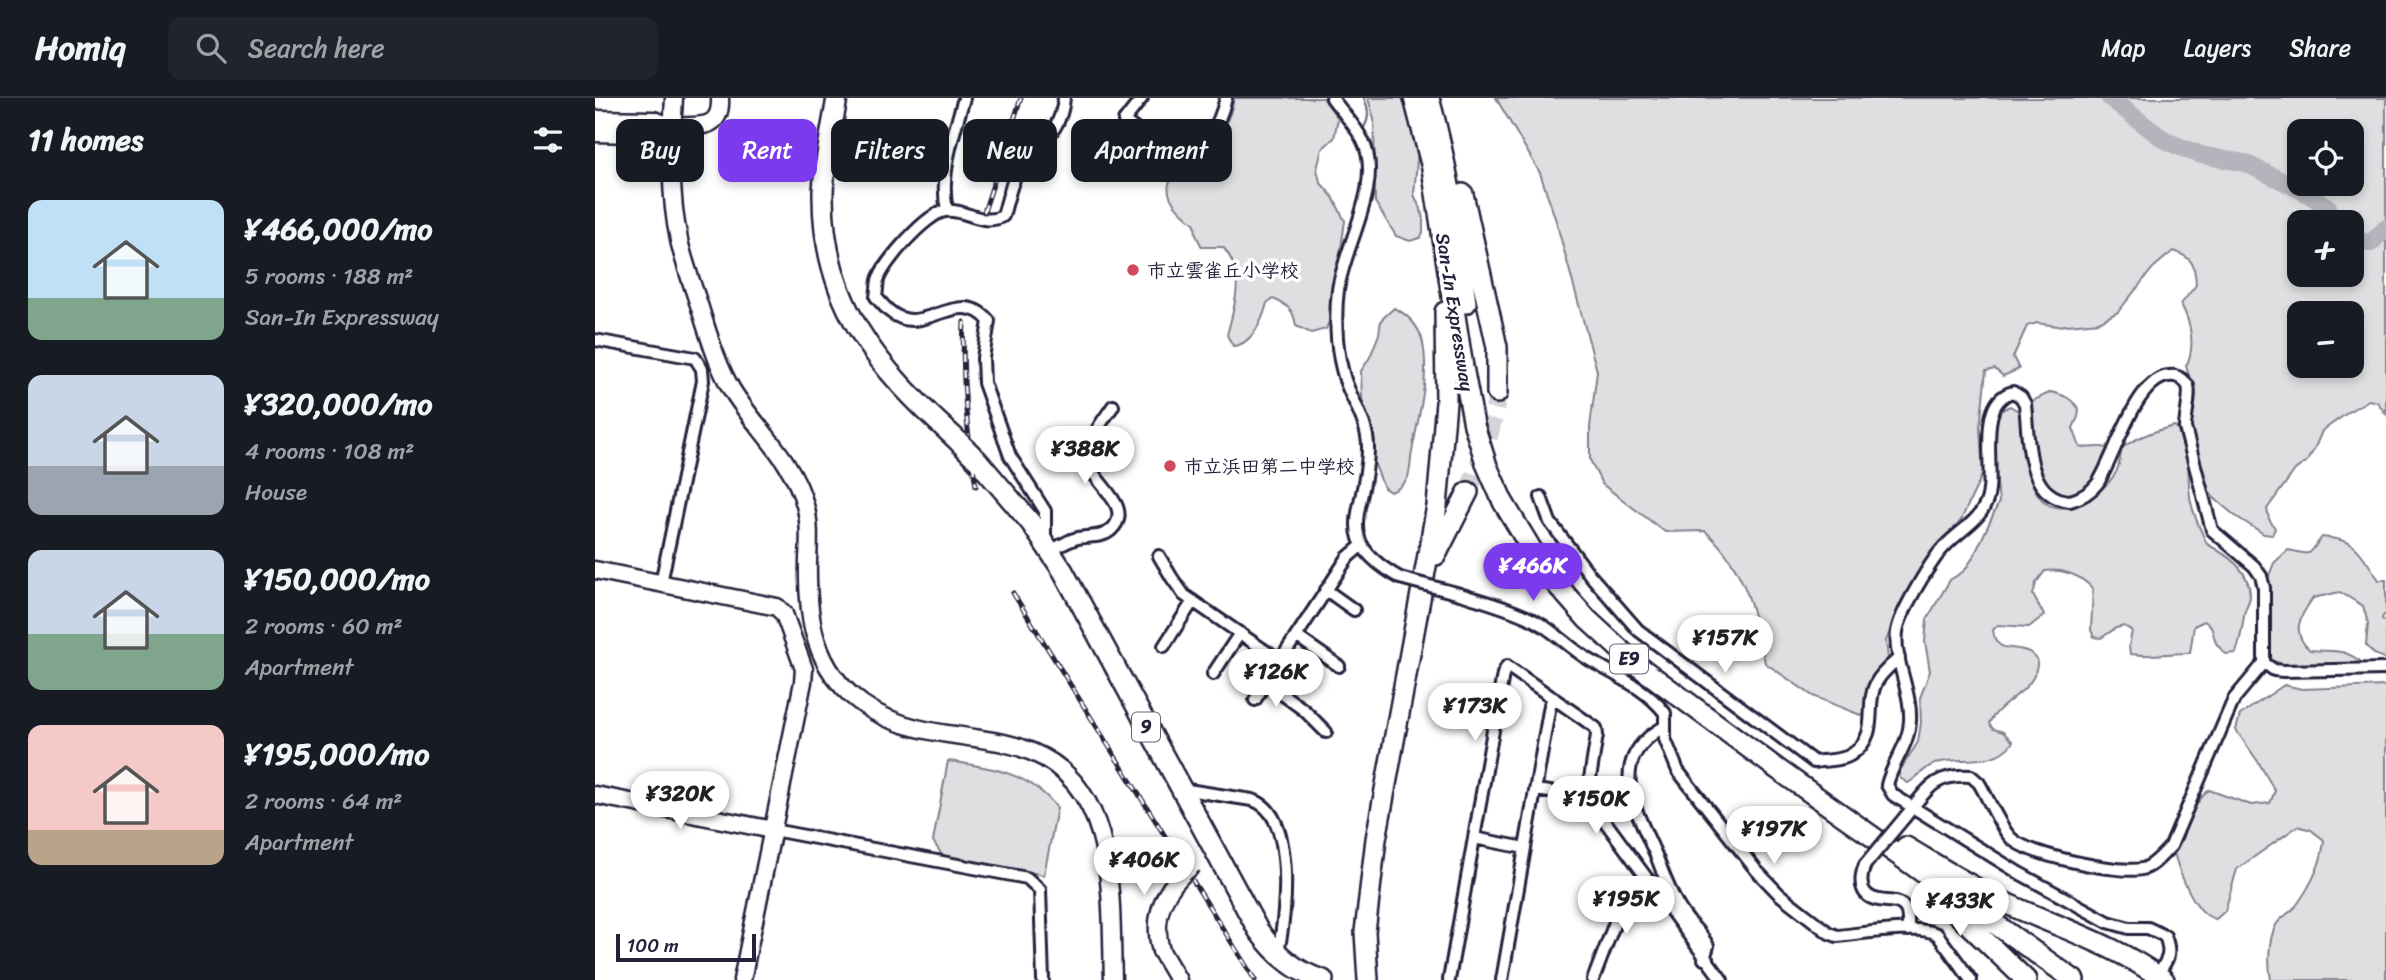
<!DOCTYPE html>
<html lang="en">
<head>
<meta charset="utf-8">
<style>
	body { margin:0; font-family:Sriracha,"Klee One",sans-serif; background:#20242c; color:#f1f3f6; height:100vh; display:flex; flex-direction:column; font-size:26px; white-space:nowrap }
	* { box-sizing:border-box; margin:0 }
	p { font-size:23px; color:#9ea1a6 }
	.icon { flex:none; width:38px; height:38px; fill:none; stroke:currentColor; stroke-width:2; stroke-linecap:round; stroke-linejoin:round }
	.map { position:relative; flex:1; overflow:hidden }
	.sheet { display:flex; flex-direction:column; background:#171b24; width:595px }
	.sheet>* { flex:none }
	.hud { position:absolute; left:21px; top:21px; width:665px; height:63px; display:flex; gap:14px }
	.fabs { position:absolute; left:1692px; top:21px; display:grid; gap:14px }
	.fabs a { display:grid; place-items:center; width:77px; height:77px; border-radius:14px; background:#171b24; box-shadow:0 4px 10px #0003; font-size:35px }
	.scale { position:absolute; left:21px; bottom:18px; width:140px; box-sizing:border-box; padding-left:7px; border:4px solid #22223b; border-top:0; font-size:19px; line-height:24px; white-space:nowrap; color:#22223b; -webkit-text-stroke:5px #fff; paint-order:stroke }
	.price { position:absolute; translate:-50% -60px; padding:0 16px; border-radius:24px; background:#fff; color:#222; font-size:23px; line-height:46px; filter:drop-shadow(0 2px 4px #0008) }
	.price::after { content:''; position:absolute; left:50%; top:42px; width:21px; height:16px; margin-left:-10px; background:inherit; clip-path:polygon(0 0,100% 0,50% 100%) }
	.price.active { background:#7c3aed; color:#fff }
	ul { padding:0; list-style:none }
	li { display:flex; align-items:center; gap:21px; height:175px; padding:0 28px }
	li span { display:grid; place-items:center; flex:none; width:196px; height:140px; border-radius:14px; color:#555 }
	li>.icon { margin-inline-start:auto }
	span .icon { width:84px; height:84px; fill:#fffc; stroke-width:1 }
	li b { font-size:30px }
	h2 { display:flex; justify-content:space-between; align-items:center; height:84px; padding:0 28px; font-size:30px }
	.tag { padding:0 24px; border-radius:14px; background:#171b24; box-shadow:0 4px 10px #0003; font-size:24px; line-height:63px }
	.tag.active { background:#7c3aed; color:#fff }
	header { display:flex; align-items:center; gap:42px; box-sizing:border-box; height:98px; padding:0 35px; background:#171b24; border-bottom:2px solid #363941 }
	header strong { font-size:33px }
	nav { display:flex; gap:38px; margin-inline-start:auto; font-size:24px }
	.search { width:490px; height:63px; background:#20242c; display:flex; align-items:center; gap:18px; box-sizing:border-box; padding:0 24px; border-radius:14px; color:#9ea1a6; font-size:26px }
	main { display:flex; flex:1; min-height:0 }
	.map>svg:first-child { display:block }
	.green { fill:#dfdfe2; stroke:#80808e; stroke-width:2; fill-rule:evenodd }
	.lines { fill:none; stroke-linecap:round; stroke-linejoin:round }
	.stream { stroke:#7a7a88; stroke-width:2.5 }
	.river { stroke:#b4b4bc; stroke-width:18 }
	.highway-tunnel { stroke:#d3d3d8; stroke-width:19; stroke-dasharray:19 10; stroke-linecap:butt }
	.street-casing { stroke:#22223b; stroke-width:16 }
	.secondary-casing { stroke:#22223b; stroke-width:21 }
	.highway-casing { stroke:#22223b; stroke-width:24 }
	.street { stroke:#fff; stroke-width:10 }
	.secondary { stroke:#fff; stroke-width:16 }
	.highway { stroke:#fff; stroke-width:19 }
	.rail-casing { stroke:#22223b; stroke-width:5 }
	.rail { stroke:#fff; stroke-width:2.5; stroke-dasharray:8; stroke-linecap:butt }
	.street-bridge-casing { stroke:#22223b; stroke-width:16; stroke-linecap:butt }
	.secondary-bridge-casing { stroke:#22223b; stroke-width:21; stroke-linecap:butt }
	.highway-bridge-casing { stroke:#22223b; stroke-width:24; stroke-linecap:butt }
	.street-bridge { stroke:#fff; stroke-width:10 }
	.secondary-bridge { stroke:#fff; stroke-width:16 }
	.highway-bridge { stroke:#fff; stroke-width:19 }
	.poi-dot { fill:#d1495b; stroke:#fff; stroke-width:2.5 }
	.labels { text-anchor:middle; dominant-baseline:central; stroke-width:7; stroke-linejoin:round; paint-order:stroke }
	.shield { fill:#fff; stroke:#646476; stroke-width:2 }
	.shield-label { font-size:18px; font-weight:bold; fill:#22223b }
	.poi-label { font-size:19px; font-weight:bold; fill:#22223b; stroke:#fff; text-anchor:start }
	.street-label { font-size:19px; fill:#22223b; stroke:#fff }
</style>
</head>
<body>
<header>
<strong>Homiq</strong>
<div class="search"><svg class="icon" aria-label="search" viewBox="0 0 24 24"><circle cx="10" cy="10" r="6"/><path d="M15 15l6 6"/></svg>Search here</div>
<nav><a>Map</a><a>Layers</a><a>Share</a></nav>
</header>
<main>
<section class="sheet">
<h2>11 homes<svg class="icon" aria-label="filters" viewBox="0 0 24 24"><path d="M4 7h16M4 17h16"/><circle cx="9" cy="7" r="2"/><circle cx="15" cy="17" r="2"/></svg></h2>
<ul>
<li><span style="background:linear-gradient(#bfe0f5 70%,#7fa58c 0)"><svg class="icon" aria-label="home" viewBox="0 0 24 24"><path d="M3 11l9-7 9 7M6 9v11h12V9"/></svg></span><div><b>¥466,000/mo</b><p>5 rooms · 188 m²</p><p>San-In Expressway</p></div></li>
<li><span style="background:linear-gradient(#c9d6e8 65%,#9aa5b1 0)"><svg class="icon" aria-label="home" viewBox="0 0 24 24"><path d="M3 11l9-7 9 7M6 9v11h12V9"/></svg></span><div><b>¥320,000/mo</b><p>4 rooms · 108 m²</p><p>House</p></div></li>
<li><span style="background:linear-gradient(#c9d6e8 60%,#7fa58c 0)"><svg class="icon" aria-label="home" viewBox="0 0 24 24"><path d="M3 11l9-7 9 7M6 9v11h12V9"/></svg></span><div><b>¥150,000/mo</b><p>2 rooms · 60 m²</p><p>Apartment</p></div></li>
<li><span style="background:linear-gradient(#f6c9c9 75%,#b9a48a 0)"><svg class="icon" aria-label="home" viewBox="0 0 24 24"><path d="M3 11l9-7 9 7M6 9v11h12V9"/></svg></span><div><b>¥195,000/mo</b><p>2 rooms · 64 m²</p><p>Apartment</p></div></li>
</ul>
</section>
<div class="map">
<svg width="1791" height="882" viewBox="0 0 1791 882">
	<rect width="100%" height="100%" fill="#fff"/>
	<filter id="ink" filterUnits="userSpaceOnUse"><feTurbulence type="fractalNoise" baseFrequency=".0143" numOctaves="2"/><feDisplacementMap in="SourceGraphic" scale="14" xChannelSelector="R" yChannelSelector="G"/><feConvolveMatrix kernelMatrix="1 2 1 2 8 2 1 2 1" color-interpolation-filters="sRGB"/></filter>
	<g filter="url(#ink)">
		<path class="green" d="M639,0H728L743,20L739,40L727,51L722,71L725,84L738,99L750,123L736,218L731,231L716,235L701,228C699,212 693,207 678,201L672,205C668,221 657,247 638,248L632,237C640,206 651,176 628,149H607L601,137L600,126C589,117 570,102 574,86C579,70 602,59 614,48C627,36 636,18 639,0Z
			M773,0H808L823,52L819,96L828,118V135L825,140L815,143L801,138L780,104L779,21Z
			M901,0H1791V316L1782,304L1774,302L1758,311L1727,333L1719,352L1711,364L1700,372L1672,411L1674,421L1680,430L1677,437L1669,436L1639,417L1619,400L1607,384L1594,331L1597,287L1591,268C1601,249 1596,225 1586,206L1601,187C1600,167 1598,159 1578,153L1558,170L1523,214L1504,224L1462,228L1442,225L1432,228L1418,259L1424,271L1408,278L1400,271L1391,273L1385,330L1388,375L1366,422L1322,480L1302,515L1291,543L1293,561L1272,603L1274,613L1268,618L1218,598L1170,565C1160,515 1150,468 1110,433L1070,434L1007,386L995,362V329L1002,273L961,123L945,75ZM1704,33H1757V86H1704ZM1704,124H1757V177H1704ZM1704,215H1757V268H1704Z
			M799,210C812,216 823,227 827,241C836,278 823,319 817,354C815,363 816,374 812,381C808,388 802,392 795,394L789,390L779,364L774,323L767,301L766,273L775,259L784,236L786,222Z
			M1456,294C1469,297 1476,300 1484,311L1483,319L1478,330L1485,349C1495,351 1503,347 1512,350L1514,354L1496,390L1477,399L1456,394L1442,370L1438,348L1435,304Z
			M1415,308L1425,314C1430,341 1427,374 1444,398C1463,426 1507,397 1520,376C1525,369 1525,358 1527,350C1542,339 1562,332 1580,328C1600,350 1590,379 1596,404C1599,419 1606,433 1612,446C1632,457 1655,471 1655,498C1655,504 1649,511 1649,518C1647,532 1645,543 1641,555L1630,556L1621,545L1616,528L1609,523L1599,528L1595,555C1574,555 1556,559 1535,556L1534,548L1537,533L1529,528L1521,530L1506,540L1499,539L1496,532L1498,491C1486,477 1468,471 1450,473L1441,485L1438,497L1449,517L1434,529L1403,527L1398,532C1401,557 1417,546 1434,554C1435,554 1441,560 1442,562C1444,593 1406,601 1394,625L1398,631L1408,634L1418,644C1401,668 1370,659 1346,664C1332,666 1325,678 1313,685L1305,680L1304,674L1323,644L1326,625L1325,600L1335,573L1330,544L1332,521L1355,482L1369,473L1379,458L1404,404L1399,358L1400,326L1405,313Z
			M1727,439C1765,442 1764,454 1784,482H1791V516L1788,518L1787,521L1791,524V561L1779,556L1771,547L1773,525L1768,508L1745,494L1718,500C1705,518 1695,535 1715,552C1740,554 1747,549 1769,566L1767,568L1701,570L1678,563L1671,551V485L1679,465L1693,452C1720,457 1711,459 1727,439Z
			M1689,587L1707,591L1791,588V882H1676C1673,866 1673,842 1681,827C1685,820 1695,815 1701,808C1715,789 1727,765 1729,742L1716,732L1703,728L1642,771L1630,813L1621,821C1600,818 1584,773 1579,755C1591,734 1595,708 1614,692L1656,707L1675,705L1680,693L1664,665L1641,632L1645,617Z
			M353,663C394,669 435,674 462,710L449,777L347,757L338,743Z"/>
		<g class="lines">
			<path class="stream" d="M768,31C775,20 774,12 769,0"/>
			<path class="river" d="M1515,0L1564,38L1578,46L1606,57L1650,65L1708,93L1733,109L1738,124
				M1757,143L1776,145L1791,130"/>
			<path class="highway-tunnel" d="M873,394C886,363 899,329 902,295"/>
			<defs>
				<path id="street" d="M547,0L529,23L586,64C613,42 622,35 631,0
					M737,0C747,14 761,28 768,43C789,86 749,148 743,192C741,207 741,225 742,240C743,253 746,269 750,282C758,305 774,326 773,352C772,414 734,440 805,480
					M352,112C344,75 359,36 369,0
					M0,242L100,260L107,271L108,283L66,485
					M946,399L955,424L995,477L1043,532L1219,664C1230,662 1248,663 1257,656C1286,636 1269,608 1281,585C1286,575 1296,567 1304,560
					M450,440V413L415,358L389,285L388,260L394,223C367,190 334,231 306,220C295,216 289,208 281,199C282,194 282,187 283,182C288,165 332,115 350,113C370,110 387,129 408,118C413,101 417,79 428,65C447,42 466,34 469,0
					M455,453C463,449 471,444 479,441C491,437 506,441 516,432C540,410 500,386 494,367C487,348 508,323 518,308
					M564,458L577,480L589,497L685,563
					M731,492L759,512
					M865,496C890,504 918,511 942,524C960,534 973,548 990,559C1018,577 1049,588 1070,615V641L1083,673L1161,772L1184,796L1234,835L1242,838C1265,836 1323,826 1342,836L1376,882
					M701,538L744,568
					M569,548L598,503
					M1669,565L1679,572L1688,573L1791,571
					M618,576L645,535
					M660,602L669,587L682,583
					M1069,629C1011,661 1039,708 1060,755C1068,774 1075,797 1087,814C1095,827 1106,834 1113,848L1109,861
					M731,634L709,612L683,593L681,587L687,573L685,563L753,459L766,448
					M586,691L657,702C701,714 691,815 684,849
					M940,692L992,699L1127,882
					M1310,719C1332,692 1339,675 1376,678L1384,685C1392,698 1407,733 1417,741C1434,757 1523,776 1547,771C1558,769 1568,756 1576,748L1639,601L1669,565V490L1666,478L1659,468L1617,432L1590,330C1590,320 1596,296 1593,288C1590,283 1585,279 1580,278C1541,272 1520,362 1502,386C1495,395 1486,400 1475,403C1430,400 1434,340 1430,306L1426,299L1418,294C1378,304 1403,376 1391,405C1384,423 1364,433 1351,447C1338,459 1304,516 1302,534C1298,561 1317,594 1315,623C1314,647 1297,665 1292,687L1298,697L1424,775L1513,824L1534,830H1553L1570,838C1577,856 1573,862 1562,877
					M178,732L432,780L445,792L448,882
					M930,750L879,740L908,576L912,568L1001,630L1002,637L992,699
					M1270,767C1264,781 1264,799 1284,802C1293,804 1303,801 1310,810C1314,815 1313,825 1313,832
					M854,882L879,740
					M907,882L955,607L959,600
					M998,882L1022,819L1031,809L1059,789"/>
				<path id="secondary" d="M79,0C76,48 74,95 84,142C89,165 98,188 105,210C114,238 122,267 137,292C161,331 198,361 210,407C215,424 214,443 213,461C212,512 216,561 256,597C287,625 327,633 367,638C391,642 414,644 437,654C525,690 515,804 518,882
					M0,21L59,22L77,29
					M0,35C19,35 42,38 61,34C67,33 72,30 77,29C100,26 127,35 125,0
					M0,472L182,509L189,516L209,571L208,584L147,882
					M0,697L178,732
					M566,853L583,882"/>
				<path id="highway" d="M242,0C237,31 229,63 228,95C227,206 282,269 359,339
					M819,0L837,70L868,269L879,327L892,368L908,404L949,472L992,521L1042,567L1181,670L1479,882
					M834,0C853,68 863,136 871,205
					M868,96L902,249V295
					M383,363L436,425L468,473L663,832C680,856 700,874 728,882
					M841,457L873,394
					M1311,749C1348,771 1384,794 1424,811C1477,834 1521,848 1569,882
					M1351,805L1431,882
					M773,882L770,834L781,741L842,408L851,304L850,214"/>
			</defs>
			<use href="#street" class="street-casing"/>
			<use href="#secondary" class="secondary-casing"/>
			<use href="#highway" class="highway-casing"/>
			<use href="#street" class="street"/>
			<use href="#secondary" class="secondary"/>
			<use href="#highway" class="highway"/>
			<defs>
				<path id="rail" d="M389,114L426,0
					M369,224C366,281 372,332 381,388
					M418,495L660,882"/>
			</defs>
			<use href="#rail" class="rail-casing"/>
			<use href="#rail" class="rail"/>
			<defs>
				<path id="street-bridge" d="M805,480L865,496
					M1270,767L1310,719"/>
				<path id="secondary-bridge" d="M566,853C556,817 570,789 599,766"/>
				<path id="highway-bridge" d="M359,339L383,363"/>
			</defs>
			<use href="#street-bridge" class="street-bridge-casing"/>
			<use href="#secondary-bridge" class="secondary-bridge-casing"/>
			<use href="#highway-bridge" class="highway-bridge-casing"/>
			<use href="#street-bridge" class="street-bridge"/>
			<use href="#secondary-bridge" class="secondary-bridge"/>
			<use href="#highway-bridge" class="highway-bridge"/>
		</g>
	</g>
	<g class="poi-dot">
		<circle cx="538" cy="172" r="7"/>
		<circle cx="575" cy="368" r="7"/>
	</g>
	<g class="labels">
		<g class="shield">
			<rect x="1015" y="546.5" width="38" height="29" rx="5"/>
			<rect x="537" y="614.5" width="28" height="29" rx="5"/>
		</g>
		<g class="shield-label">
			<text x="1034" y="561">E9</text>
			<text x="551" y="629">9</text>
		</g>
		<g class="poi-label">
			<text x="552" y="172">市立雲雀丘小学校</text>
			<text x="589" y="368">市立浜田第二中学校</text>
		</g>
		<g class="street-label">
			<text transform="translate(860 214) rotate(81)">San-In Expressway</text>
		</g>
	</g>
</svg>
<div class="fabs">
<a><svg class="icon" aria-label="locate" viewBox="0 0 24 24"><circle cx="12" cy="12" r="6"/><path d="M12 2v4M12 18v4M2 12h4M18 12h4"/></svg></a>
<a>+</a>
<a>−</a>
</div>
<div class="scale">100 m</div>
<b class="price" style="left:490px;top:388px">¥388K</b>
<b class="price active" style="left:938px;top:505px">¥466K</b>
<b class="price" style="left:1130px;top:577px">¥157K</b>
<b class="price" style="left:681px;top:611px">¥126K</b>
<b class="price" style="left:880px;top:645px">¥173K</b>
<b class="price" style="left:85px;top:733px">¥320K</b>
<b class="price" style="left:1001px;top:738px">¥150K</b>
<b class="price" style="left:1179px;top:768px">¥197K</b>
<b class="price" style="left:549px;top:799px">¥406K</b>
<b class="price" style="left:1031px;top:838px">¥195K</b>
<b class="price" style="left:1365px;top:840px">¥433K</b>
<div class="hud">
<a class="tag">Buy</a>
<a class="tag active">Rent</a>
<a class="tag">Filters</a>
<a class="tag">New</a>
<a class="tag">Apartment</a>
</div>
</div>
</main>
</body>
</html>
